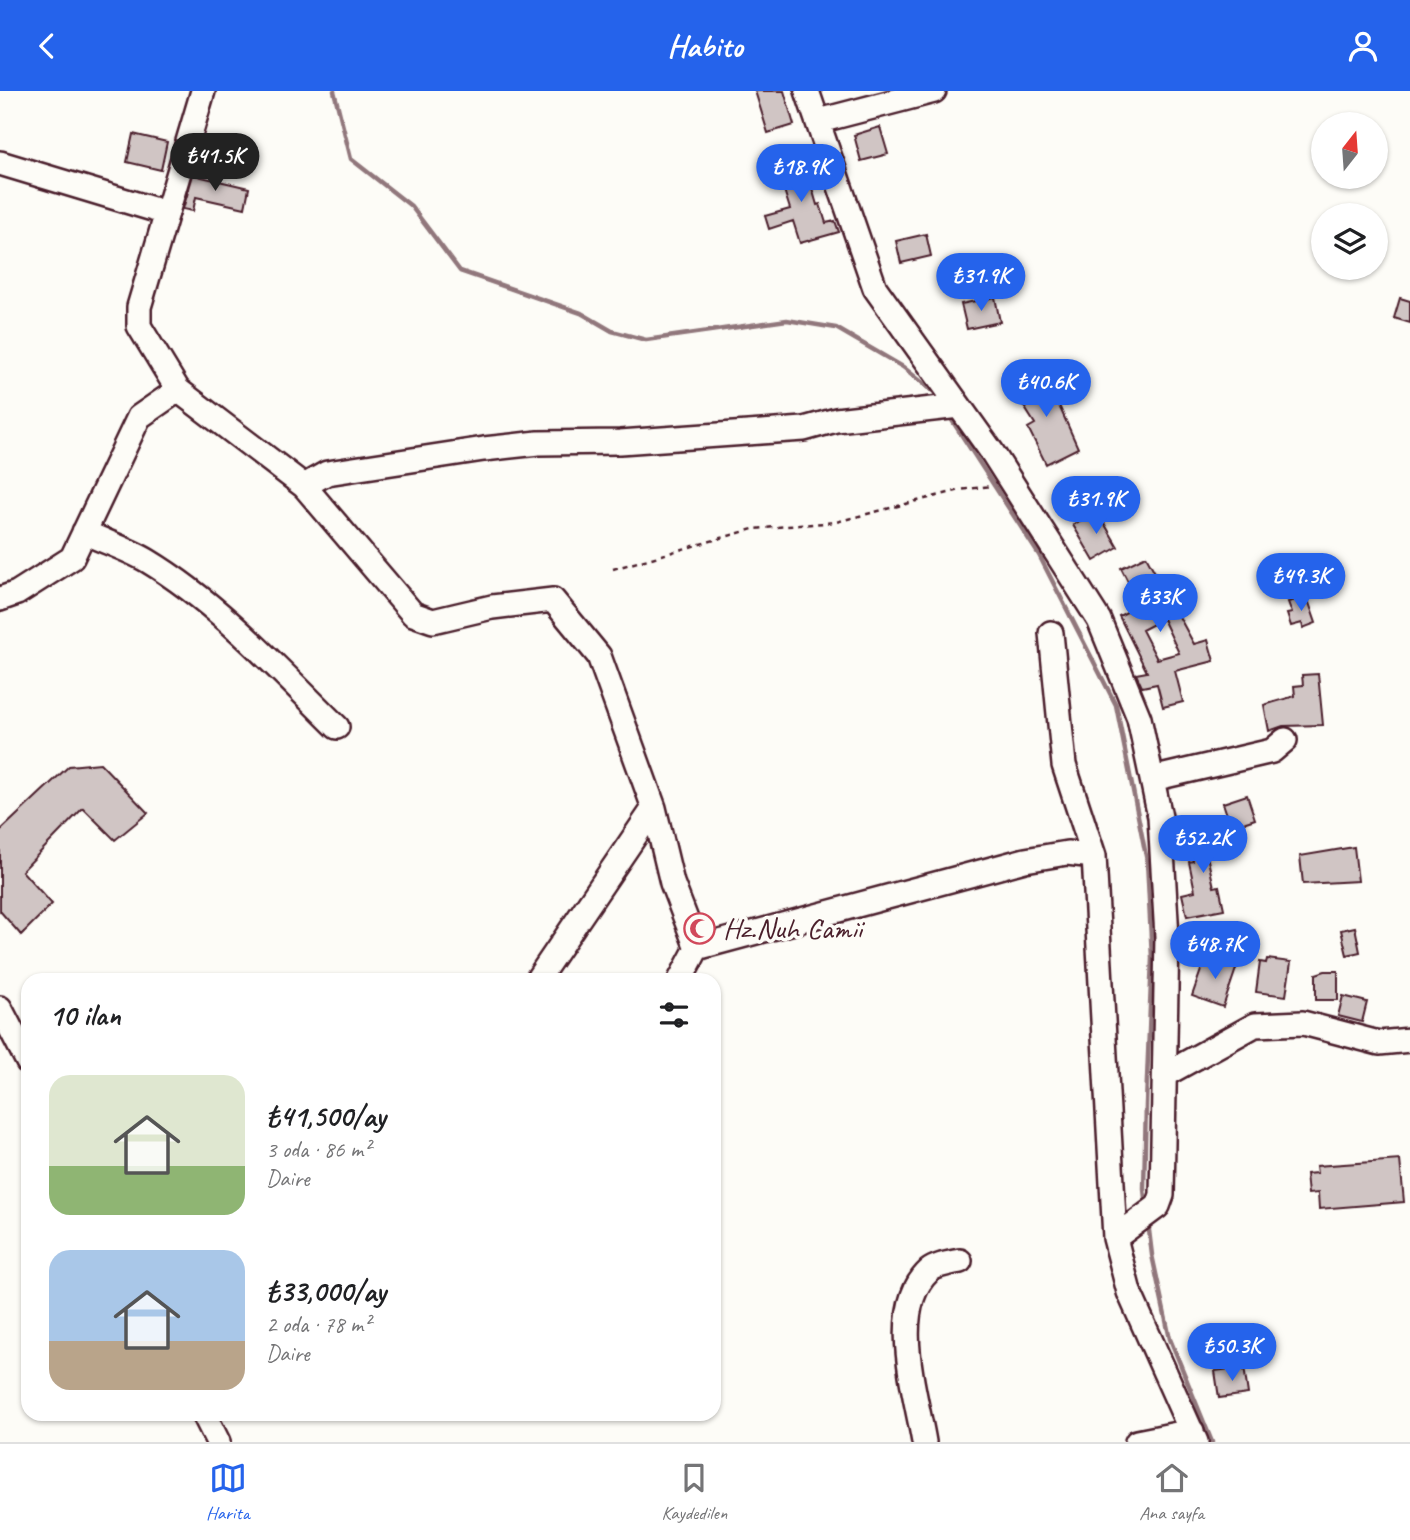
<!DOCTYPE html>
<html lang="tr">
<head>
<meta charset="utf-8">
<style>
	body { margin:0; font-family:Caveat,sans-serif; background:#f6f6f6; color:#202124; height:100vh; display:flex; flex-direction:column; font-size:26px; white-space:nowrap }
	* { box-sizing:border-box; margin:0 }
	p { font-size:23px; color:#757577 }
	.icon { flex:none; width:38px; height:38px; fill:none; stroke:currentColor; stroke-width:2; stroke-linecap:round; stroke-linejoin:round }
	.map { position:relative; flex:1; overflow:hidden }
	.drawer { position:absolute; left:21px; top:882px; width:700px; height:448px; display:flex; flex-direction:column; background:#fff; border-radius:21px; box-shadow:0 2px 5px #0004 }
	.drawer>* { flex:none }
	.needle { width:46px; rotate:17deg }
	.tools { position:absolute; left:1311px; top:21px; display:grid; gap:14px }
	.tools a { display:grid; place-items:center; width:77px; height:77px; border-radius:50%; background:#fff; box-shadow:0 2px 5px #0004; font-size:35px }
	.price { position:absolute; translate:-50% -60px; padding:0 16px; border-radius:24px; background:#2563eb; color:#fff; font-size:23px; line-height:46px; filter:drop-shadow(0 2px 4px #0008) }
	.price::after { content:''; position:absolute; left:50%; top:42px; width:21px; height:16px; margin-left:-10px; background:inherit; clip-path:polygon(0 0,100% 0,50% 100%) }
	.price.current { background:#222; color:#fff }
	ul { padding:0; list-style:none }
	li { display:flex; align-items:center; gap:21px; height:175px; padding:0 28px }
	li span { display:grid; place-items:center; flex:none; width:196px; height:140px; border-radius:21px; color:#555 }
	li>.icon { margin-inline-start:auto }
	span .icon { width:84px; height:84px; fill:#fffc; stroke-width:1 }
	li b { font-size:30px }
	h2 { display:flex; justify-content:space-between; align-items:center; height:84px; padding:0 28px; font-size:30px }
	header { display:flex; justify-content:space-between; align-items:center; height:91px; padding:0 28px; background:#2563eb; color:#fff; font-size:32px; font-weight:700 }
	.menu { display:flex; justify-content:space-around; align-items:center; height:98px; border-top:2px solid #e0e0e0; background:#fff; font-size:19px; color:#757577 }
	.menu a { display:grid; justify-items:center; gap:4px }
	.menu .current { color:#2563eb }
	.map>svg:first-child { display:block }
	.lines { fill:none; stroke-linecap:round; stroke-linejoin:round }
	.stream { stroke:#91777b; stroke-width:4.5 }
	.building { fill:#d0c5c4; stroke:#4a1f2b; stroke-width:2; fill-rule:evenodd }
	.minor-casing { stroke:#4a1f2b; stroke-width:28 }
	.path { stroke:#4a1f2b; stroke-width:2.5; stroke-dasharray:5 5; stroke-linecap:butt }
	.minor { stroke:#fdfcf7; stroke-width:23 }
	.labels { text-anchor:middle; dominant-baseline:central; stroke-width:7; stroke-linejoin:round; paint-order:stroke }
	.poi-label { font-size:30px; fill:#4a1f2b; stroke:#fdfcf7; text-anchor:start }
</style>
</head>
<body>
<header><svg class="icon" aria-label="back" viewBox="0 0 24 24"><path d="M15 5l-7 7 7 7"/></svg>Habito<svg class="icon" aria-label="person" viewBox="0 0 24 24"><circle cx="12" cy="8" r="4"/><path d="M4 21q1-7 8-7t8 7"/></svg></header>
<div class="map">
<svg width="1410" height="1351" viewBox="0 0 1410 1351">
	<rect width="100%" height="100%" fill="#fdfcf7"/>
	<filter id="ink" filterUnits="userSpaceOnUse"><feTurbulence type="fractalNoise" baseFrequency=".0143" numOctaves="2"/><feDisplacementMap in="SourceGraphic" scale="14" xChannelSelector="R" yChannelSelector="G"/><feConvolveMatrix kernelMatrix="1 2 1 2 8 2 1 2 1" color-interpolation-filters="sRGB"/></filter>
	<g filter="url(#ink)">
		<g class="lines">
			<path class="stream" d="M334,0L351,68L411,115L460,180L581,222L612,240L646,249L787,229L836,237L903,276L934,301L939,309
				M948,323L1039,464L1116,614L1147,770L1152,867L1146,1013L1144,1098L1146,1116
				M1148,1131L1152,1164L1170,1248L1212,1351"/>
		</g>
		<path class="building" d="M755,0H784L794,34L768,42Z
			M880,36L888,63L861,70L854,44Z
			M133,43L167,51L161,79L127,71Z
			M803,66L817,114L820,113L826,132L835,130L839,141L800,152L793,130L769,138L765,125L790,118L776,74Z
			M193,84L249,97L245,117L196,106L193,120L183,118Z
			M926,143L931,165L901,172L896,150Z
			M995,206L1000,231L967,238L961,213Z
			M1400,207L1410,210V232L1394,227Z
			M1040,282L1057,310L1078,357L1046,373L1028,337L1035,333L1013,298Z
			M1097,420L1118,456L1094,470L1073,434Z
			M1146,465L1194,553L1208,549L1214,570L1175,580L1183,611L1163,616L1157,593L1142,596L1136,583L1147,581L1119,525L1140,514L1121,477ZM1163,528L1179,562L1157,568L1142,539Z
			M1307,506L1316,532L1303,537L1302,532L1291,535L1287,523L1292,522L1288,511Z
			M1318,583L1323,634L1283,635L1269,640L1264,614L1295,605L1294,595L1303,594L1302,584Z
			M100,672L148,722L115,749L83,717L22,780L52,813L21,844L0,820V740L69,675Z
			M1247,704L1255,728L1231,736L1223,712Z
			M1221,735L1224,747L1204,751L1214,796L1219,795L1224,818L1187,825L1182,803L1195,800L1189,771L1193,770L1188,742Z
			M1354,756L1358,790L1303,793L1300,765Z
			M1355,836L1360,861L1347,864L1341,839Z
			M1206,865L1237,875L1223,916L1192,905Z
			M1267,868L1291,871L1286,905L1256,901L1260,871L1266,872Z
			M1325,880H1338V909H1316V883Z
			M1343,905L1367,911L1362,931L1338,925Z
			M1400,1069L1404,1111L1319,1118L1318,1102L1308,1103L1306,1083L1317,1082L1316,1075Z
			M1244,1276L1248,1303L1219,1307L1215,1280Z"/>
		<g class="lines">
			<defs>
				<path id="minor" d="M203,0L139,216V235L178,299L304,395L413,523L433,530L492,516L553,509L599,565L654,717L672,792L697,857L1025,769L1067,762L1094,765L1115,1147
					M807,0L875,197L992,361L1099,529L1139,627L1160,726L1167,846L1162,1104L1158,1115L1115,1147L1129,1201L1196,1351
					M819,30L934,0
					M0,72L166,122
					M304,395L327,382L484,358L538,352L620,351L804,338L836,329L959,315
					M84,441C105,451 128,458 148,470C219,513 278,578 337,636
					M0,508L17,502L72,467L139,326L178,299
					M1051,542L1064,674L1094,765
					M1152,688L1272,660L1285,649
					M537,889L654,717
					M680,889L697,857
					M0,917L28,971
					M1166,983L1255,934L1303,932L1379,952L1410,949
					M204,1323L218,1351
					M924,1351C916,1302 888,1218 929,1180C936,1174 951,1172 960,1170
					M1137,1351L1192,1340"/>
			</defs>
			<use href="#minor" class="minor-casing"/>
			<path class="path" d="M613,478L753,438L836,431L960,399L991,395"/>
			<use href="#minor" class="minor"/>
		</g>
	</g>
	<defs>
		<symbol id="mosque-ring" viewBox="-11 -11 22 22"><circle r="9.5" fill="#fdfcf7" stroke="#d1495b" stroke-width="1.5"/><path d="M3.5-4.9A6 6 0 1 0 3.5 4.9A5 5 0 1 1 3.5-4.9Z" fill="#d1495b"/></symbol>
	</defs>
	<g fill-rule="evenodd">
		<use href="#mosque-ring" x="682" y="820" width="35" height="35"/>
	</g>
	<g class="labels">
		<g class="poi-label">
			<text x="723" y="837">Hz.Nuh Camii</text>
		</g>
	</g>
</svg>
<div class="tools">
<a><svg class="needle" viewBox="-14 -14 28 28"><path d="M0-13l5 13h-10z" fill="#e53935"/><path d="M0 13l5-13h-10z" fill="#757577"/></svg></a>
<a><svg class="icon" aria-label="layers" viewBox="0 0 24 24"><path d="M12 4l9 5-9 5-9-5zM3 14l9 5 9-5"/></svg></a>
</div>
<b class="price current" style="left:215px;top:102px">₺41.5K</b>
<b class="price" style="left:801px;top:113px">₺18.9K</b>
<b class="price" style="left:981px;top:222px">₺31.9K</b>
<b class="price" style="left:1046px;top:328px">₺40.6K</b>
<b class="price" style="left:1096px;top:445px">₺31.9K</b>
<b class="price" style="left:1301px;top:522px">₺49.3K</b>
<b class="price" style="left:1160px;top:543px">₺33K</b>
<b class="price" style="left:1203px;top:784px">₺52.2K</b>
<b class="price" style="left:1215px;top:890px">₺48.7K</b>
<b class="price" style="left:1232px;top:1292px">₺50.3K</b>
<section class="drawer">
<h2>10 ilan<svg class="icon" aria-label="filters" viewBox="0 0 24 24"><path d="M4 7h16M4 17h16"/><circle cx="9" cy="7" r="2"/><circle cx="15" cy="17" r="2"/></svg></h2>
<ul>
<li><span style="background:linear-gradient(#dfe7d0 65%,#8fb573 0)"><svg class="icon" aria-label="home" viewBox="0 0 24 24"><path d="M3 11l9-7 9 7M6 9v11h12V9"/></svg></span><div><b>₺41,500/ay</b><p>3 oda · 86 m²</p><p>Daire</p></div></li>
<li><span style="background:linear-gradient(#a9c7e8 65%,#b9a48a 0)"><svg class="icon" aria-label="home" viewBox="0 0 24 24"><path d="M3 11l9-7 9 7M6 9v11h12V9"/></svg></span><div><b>₺33,000/ay</b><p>2 oda · 78 m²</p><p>Daire</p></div></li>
</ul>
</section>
</div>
<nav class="menu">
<a class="current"><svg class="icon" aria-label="map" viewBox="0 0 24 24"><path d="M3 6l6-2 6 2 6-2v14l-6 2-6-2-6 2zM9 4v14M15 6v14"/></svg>Harita</a>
<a><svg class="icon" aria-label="saved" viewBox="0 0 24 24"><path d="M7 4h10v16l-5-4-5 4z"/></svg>Kaydedilen</a>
<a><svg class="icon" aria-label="home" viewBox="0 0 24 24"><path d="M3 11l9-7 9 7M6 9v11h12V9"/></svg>Ana sayfa</a>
</nav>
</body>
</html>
